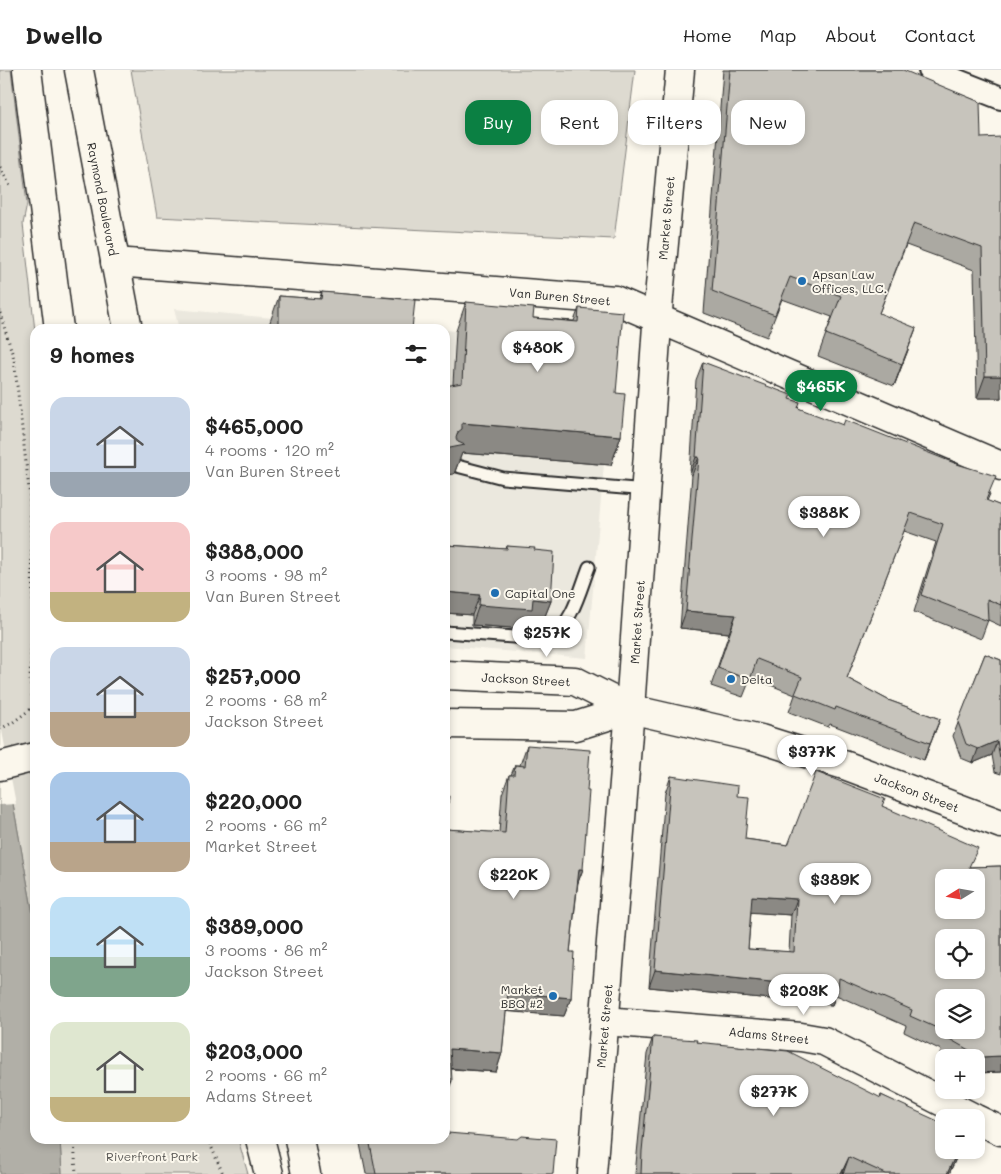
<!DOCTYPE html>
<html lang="en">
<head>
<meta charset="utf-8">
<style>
	body { margin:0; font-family:Mali,sans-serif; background:#f6f6f6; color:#222; height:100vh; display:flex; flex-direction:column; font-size:19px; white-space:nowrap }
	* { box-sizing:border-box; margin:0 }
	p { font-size:16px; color:#767676 }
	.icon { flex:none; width:28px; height:28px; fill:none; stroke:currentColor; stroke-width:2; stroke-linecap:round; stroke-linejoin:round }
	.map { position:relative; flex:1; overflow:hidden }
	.panel { position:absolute; left:30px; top:254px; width:420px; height:820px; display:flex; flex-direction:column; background:#fff; border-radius:15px; box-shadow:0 2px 8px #0003 }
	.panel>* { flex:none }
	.hud { position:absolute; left:465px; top:30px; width:460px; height:45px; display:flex; gap:10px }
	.needle { width:32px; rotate:259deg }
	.buttons { position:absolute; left:935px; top:799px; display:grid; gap:10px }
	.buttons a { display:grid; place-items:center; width:50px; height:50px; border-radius:10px; background:#fff; box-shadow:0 2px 8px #0003; font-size:25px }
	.price { position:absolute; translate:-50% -42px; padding:0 11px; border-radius:18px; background:#fff; color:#222; font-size:16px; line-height:32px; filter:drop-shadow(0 1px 2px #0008) }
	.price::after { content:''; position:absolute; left:50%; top:30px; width:15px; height:11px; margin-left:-8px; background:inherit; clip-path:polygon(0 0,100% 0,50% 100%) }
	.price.selected { background:#0b8043; color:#fff }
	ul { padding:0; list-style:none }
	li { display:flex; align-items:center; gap:15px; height:125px; padding:0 20px }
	li span { display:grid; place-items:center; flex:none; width:140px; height:100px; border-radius:15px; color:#555 }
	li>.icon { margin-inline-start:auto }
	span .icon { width:60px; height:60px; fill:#fffc; stroke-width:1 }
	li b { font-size:21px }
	h2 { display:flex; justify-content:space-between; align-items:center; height:60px; padding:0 20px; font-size:21px }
	.chip { padding:0 18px; border-radius:15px; background:#fff; box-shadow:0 2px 8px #0003; font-size:18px; line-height:45px }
	.chip.selected { background:#0b8043; color:#fff }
	header { display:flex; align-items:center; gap:30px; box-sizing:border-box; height:70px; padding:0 25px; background:#fff; border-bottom:1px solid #e0e0e0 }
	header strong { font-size:24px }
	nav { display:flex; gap:28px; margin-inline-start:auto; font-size:18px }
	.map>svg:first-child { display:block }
	.built { fill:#ebe8de }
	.green { fill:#dddad0; stroke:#84827e }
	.water { fill:#b1afa7; stroke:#7b7a75 }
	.pier { fill:#fbf7ec }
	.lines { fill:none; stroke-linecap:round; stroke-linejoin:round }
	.lane-casing { stroke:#2b2b2b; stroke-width:15 }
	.street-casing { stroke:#2b2b2b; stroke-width:26 }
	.secondary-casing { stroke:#2b2b2b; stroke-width:31 }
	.primary-casing { stroke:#2b2b2b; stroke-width:31 }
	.path { stroke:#2b2b2b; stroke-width:3; stroke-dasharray:1 4; stroke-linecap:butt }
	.lane { stroke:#fbf7ec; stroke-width:11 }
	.street { stroke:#fbf7ec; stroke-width:22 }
	.secondary { stroke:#fbf7ec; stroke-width:28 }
	.primary { stroke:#fbf7ec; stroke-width:28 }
	.path-bridge { stroke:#2b2b2b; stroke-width:3; stroke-dasharray:1 4; stroke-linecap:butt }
	.wall { fill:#aba9a2; stroke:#2b2b2b; fill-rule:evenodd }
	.shaded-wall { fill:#8b8984; stroke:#2b2b2b }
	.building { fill:#c7c4bc; stroke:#2b2b2b; fill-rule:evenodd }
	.poi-dot { fill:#1f6fb2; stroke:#fbf7ec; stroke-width:2 }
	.labels { text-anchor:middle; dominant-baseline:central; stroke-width:4; stroke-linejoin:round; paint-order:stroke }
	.street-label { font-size:12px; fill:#2b2b2b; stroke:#fbf7ec }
	.poi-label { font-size:12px; fill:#2b2b2b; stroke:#fbf7ec; text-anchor:start }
	.park-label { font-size:12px; fill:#585754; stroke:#fbf7ec }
</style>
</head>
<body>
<header>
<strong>Dwello</strong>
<nav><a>Home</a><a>Map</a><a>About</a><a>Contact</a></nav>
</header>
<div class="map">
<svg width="1001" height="1104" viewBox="0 0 1001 1104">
	<rect width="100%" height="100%" fill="#fbf7ec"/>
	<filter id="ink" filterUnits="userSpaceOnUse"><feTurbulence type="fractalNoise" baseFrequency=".02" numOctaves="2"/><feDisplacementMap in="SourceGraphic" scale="10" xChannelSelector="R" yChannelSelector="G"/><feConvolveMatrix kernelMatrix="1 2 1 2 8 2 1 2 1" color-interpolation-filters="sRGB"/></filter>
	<g filter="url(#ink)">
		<path class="built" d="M174,239L308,251V259H179Z
			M445,260L456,261L452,328L445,330Z
			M445,343L471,384L604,394L587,588L445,576Z"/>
		<path class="green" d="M0,0H11L27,134L23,154L35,261V855L0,662Z
			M131,0H635L614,169L157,147Z
			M60,1069H238L248,1104H62Z"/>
		<path class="water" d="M0,662L35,855V1069H60L62,1104H0Z"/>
		<path class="pier" d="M0,659L2,661L16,734L0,735Z"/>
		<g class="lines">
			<defs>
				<path id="lane" d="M453,395L503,408L647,420
					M445,562L528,568C536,568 544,568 551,565C572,556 581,517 589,497"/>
				<path id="street" d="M930,0L1001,28"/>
				<path id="secondary" d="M115,192L615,230L1001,396
					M445,605L575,611L630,639L761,669L847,696L1001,754
					M605,951L801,967L824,971L974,1048
					M976,1049L1001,1061"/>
				<path id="primary" d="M27,0L59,259
					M79,0L128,259
					M445,654L576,656L630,639
					M0,696L35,687
					M260,1069L269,1104
					M299,1069L306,1104
					M592,1104L630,639L659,227L680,0"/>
			</defs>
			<use href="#lane" class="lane-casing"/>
			<use href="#street" class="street-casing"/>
			<use href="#secondary" class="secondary-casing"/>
			<use href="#primary" class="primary-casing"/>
			<path class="path" d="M0,97L10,116
				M0,243L14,289L30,428L33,532L30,609L35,648
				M74,1069L76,1104
				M208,1069L223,1104"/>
			<use href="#lane" class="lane"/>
			<use href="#street" class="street"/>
			<use href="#secondary" class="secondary"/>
			<use href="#primary" class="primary"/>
			<path class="path-bridge" d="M0,659L12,653L35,636"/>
		</g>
		<path class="wall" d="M723,0H903L981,68L1001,328H977L974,200L906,175L879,243L908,280L894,316L818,286L832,247L782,229L767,267L704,243Z
			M322,222L412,259H269V255L279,226L319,229Z
			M466,232L533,248L574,251L579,238L616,323L621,366L611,395L462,383L454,404L453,314L456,261Z
			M703,292L790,330L798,338L990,424L987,431L1001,436V556L988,550L981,569L914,542L936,472L904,461L847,608L888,630L940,649L924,690L830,654L828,657L789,642L795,625L751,607L743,627L711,616L729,563L680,558L692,405L690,404L696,310Z
			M446,475L506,479L507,476L534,480L551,531L543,551L528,550L525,559L472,555V545L445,543V478Z
			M985,584L1001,590V704L995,702L992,685L973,693L961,688L953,666Z
			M527,675L583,799L578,812L570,882L571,928L564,946L506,941L502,983L496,1002L451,999L445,1029L446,759L499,763L502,724L509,705H511L515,695H520Z
			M671,706L737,726L745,769L788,775L882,736L970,797L1001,796V1002L976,1003V988H947L940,984L941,980L904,962L906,956L836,925L832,935L649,917L665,723ZM751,842L791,845L789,882L748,879Z
			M653,967L696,972L880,1028L881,1025L939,1054L944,1080H960L958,1084L949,1104H635L647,984Z
			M448,1063L553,1104H366L359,1069H445Z"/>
		<path class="shaded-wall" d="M916,258L908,280L894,316L902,294Z
			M985,306H1001V328H977Z
			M462,353L621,366L611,395L462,383L454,404L445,405V379L458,362Z
			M696,387H699L692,405L690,404Z
			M445,522L480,525L472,545L445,543Z
			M533,529L551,531L543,551L528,550L525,559L472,555L479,535Z
			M686,541L736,545L729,563L680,558Z
			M940,649L933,667L924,690L930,673Z
			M997,671L992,685L973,693L978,679Z
			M579,799H583L576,818Z
			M752,826L797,829L791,845L746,842Z
			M655,900L838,919L832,935L649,917Z
			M508,922L571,928L564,946L501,941Z
			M450,979L502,983L496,1002L445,998Z
			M1001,986V1002L976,1003V1000L981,987Z
			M452,1011L445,1029V1013Z
			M958,1080H960L958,1084L949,1104H947Z
			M849,1087L843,1104H841Z"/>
		<path class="building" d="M730,0H903L980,32L981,68L1001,67V306H985L982,178L914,153L879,243L916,258L902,294L826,264L841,226L790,207L775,245L712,221Z
			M322,222L415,230L412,259H279V226L321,229Z
			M466,232L534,238L533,248L578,252L579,238L623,242L616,323L625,324L621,366L462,353V359L458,362L456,368L458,372L465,375L445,379V316L462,313Z
			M703,292L791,325L789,329L800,332L798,338L843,355L845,350L957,394L996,406L986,430L1001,436V535L987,529L988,551L921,525L943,454L911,443L847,608L888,630L940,649L930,673L836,637L835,640L795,624L802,607L757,589L750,610L718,598L736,545L686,541L699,387H696Z
			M446,475L507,479V476L535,478L534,480L554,482L551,531L533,529L532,539L479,535L480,525L445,522V494Z
			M985,584L1001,590V688H1000L997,671L978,679L966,674L958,652Z
			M527,675L590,680L587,721H589L583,799H579L570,882H574L571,928L508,922L502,983L450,979L452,1011L445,1013V726H449L446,759L505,763L509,705H514L515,695L525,696Z
			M816,702L885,729L882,736L978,778L969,797L1001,796V986L981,987L946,967L948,963L910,946L912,940L839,908L838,919L655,900L671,706L738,716L737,726L749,727L745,769L788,775ZM944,808H976V840H944ZM752,826L797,829L794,882L748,879ZM944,868H976V900H944ZM944,928H976V960H944Z
			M653,967L697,970L696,972L788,981L881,1028V1025L940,1052L939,1054L944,1056V1080H958L947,1104H886L849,1087L841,1104H641L642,1081Z
			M445,1049L448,1063L518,1069L522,1066L556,1069L553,1104H376L369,1069H445Z"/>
	</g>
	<g class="poi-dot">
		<circle cx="802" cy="211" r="5"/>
		<circle cx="495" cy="523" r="5"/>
		<circle cx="731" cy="609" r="5"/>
		<circle cx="553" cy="926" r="5"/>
	</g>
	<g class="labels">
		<g class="street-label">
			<text transform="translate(103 129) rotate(79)">Raymond Boulevard</text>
			<text transform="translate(666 148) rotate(-85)">Market Street</text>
			<text transform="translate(560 226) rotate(5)">Van Buren Street</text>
			<text transform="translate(637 552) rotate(-86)">Market Street</text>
			<text transform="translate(526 609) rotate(3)">Jackson Street</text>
			<text transform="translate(917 722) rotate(21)">Jackson Street</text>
			<text transform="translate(604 956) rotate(-85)">Market Street</text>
			<text transform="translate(769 965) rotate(6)">Adams Street</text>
		</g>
		<g class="poi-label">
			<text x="812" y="204">Apsan Law<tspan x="812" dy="14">Offices, LLC.</tspan></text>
			<text x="505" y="523">Capital One</text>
			<text x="741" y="609">Delta</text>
			<text x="543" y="919" text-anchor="end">Market<tspan x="543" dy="14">BBQ #2</tspan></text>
		</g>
		<g class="park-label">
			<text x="152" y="1086">Riverfront Park</text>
		</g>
	</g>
</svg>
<div class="buttons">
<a><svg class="needle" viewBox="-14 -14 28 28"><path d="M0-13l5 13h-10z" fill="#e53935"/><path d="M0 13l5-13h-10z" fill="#767676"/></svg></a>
<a><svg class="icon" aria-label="locate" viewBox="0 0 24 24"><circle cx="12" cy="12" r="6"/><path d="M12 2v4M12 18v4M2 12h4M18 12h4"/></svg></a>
<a><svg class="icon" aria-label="layers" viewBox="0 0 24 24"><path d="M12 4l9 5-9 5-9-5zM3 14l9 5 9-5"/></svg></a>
<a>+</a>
<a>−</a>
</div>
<b class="price" style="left:538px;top:303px">$480K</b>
<b class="price selected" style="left:821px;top:342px">$465K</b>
<b class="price" style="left:824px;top:468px">$388K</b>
<b class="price" style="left:547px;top:588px">$257K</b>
<b class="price" style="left:812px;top:707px">$377K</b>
<b class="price" style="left:514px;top:830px">$220K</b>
<b class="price" style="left:835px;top:835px">$389K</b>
<b class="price" style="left:804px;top:946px">$203K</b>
<b class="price" style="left:774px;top:1047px">$277K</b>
<div class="hud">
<a class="chip selected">Buy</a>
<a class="chip">Rent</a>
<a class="chip">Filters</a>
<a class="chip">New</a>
</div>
<section class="panel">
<h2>9 homes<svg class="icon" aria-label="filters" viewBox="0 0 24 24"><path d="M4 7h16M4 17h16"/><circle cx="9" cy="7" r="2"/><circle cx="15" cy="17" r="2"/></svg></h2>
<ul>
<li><span style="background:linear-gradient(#c9d6e8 75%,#9aa5b1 0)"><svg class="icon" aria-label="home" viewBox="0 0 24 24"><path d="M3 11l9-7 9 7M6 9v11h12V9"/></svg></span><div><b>$465,000</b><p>4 rooms · 120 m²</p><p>Van Buren Street</p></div></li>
<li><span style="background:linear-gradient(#f6c9c9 70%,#c2b280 0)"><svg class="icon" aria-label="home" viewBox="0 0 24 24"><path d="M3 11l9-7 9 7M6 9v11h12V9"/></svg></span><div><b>$388,000</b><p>3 rooms · 98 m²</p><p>Van Buren Street</p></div></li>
<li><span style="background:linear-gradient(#c9d6e8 65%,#b9a48a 0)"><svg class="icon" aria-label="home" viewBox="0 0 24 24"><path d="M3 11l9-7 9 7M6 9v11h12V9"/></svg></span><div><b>$257,000</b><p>2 rooms · 68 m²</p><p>Jackson Street</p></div></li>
<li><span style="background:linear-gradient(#a9c7e8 70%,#b9a48a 0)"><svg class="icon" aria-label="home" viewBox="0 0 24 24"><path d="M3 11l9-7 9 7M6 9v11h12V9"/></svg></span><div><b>$220,000</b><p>2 rooms · 66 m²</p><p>Market Street</p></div></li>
<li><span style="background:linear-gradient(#bfe0f5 60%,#7fa58c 0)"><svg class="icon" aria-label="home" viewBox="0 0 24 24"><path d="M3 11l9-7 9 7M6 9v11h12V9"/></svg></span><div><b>$389,000</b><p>3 rooms · 86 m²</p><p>Jackson Street</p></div></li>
<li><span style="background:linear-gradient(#dfe7d0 75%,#c2b280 0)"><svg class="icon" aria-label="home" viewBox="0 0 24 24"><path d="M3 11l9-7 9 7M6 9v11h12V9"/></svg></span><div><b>$203,000</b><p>2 rooms · 66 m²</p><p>Adams Street</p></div></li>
</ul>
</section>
</div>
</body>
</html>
